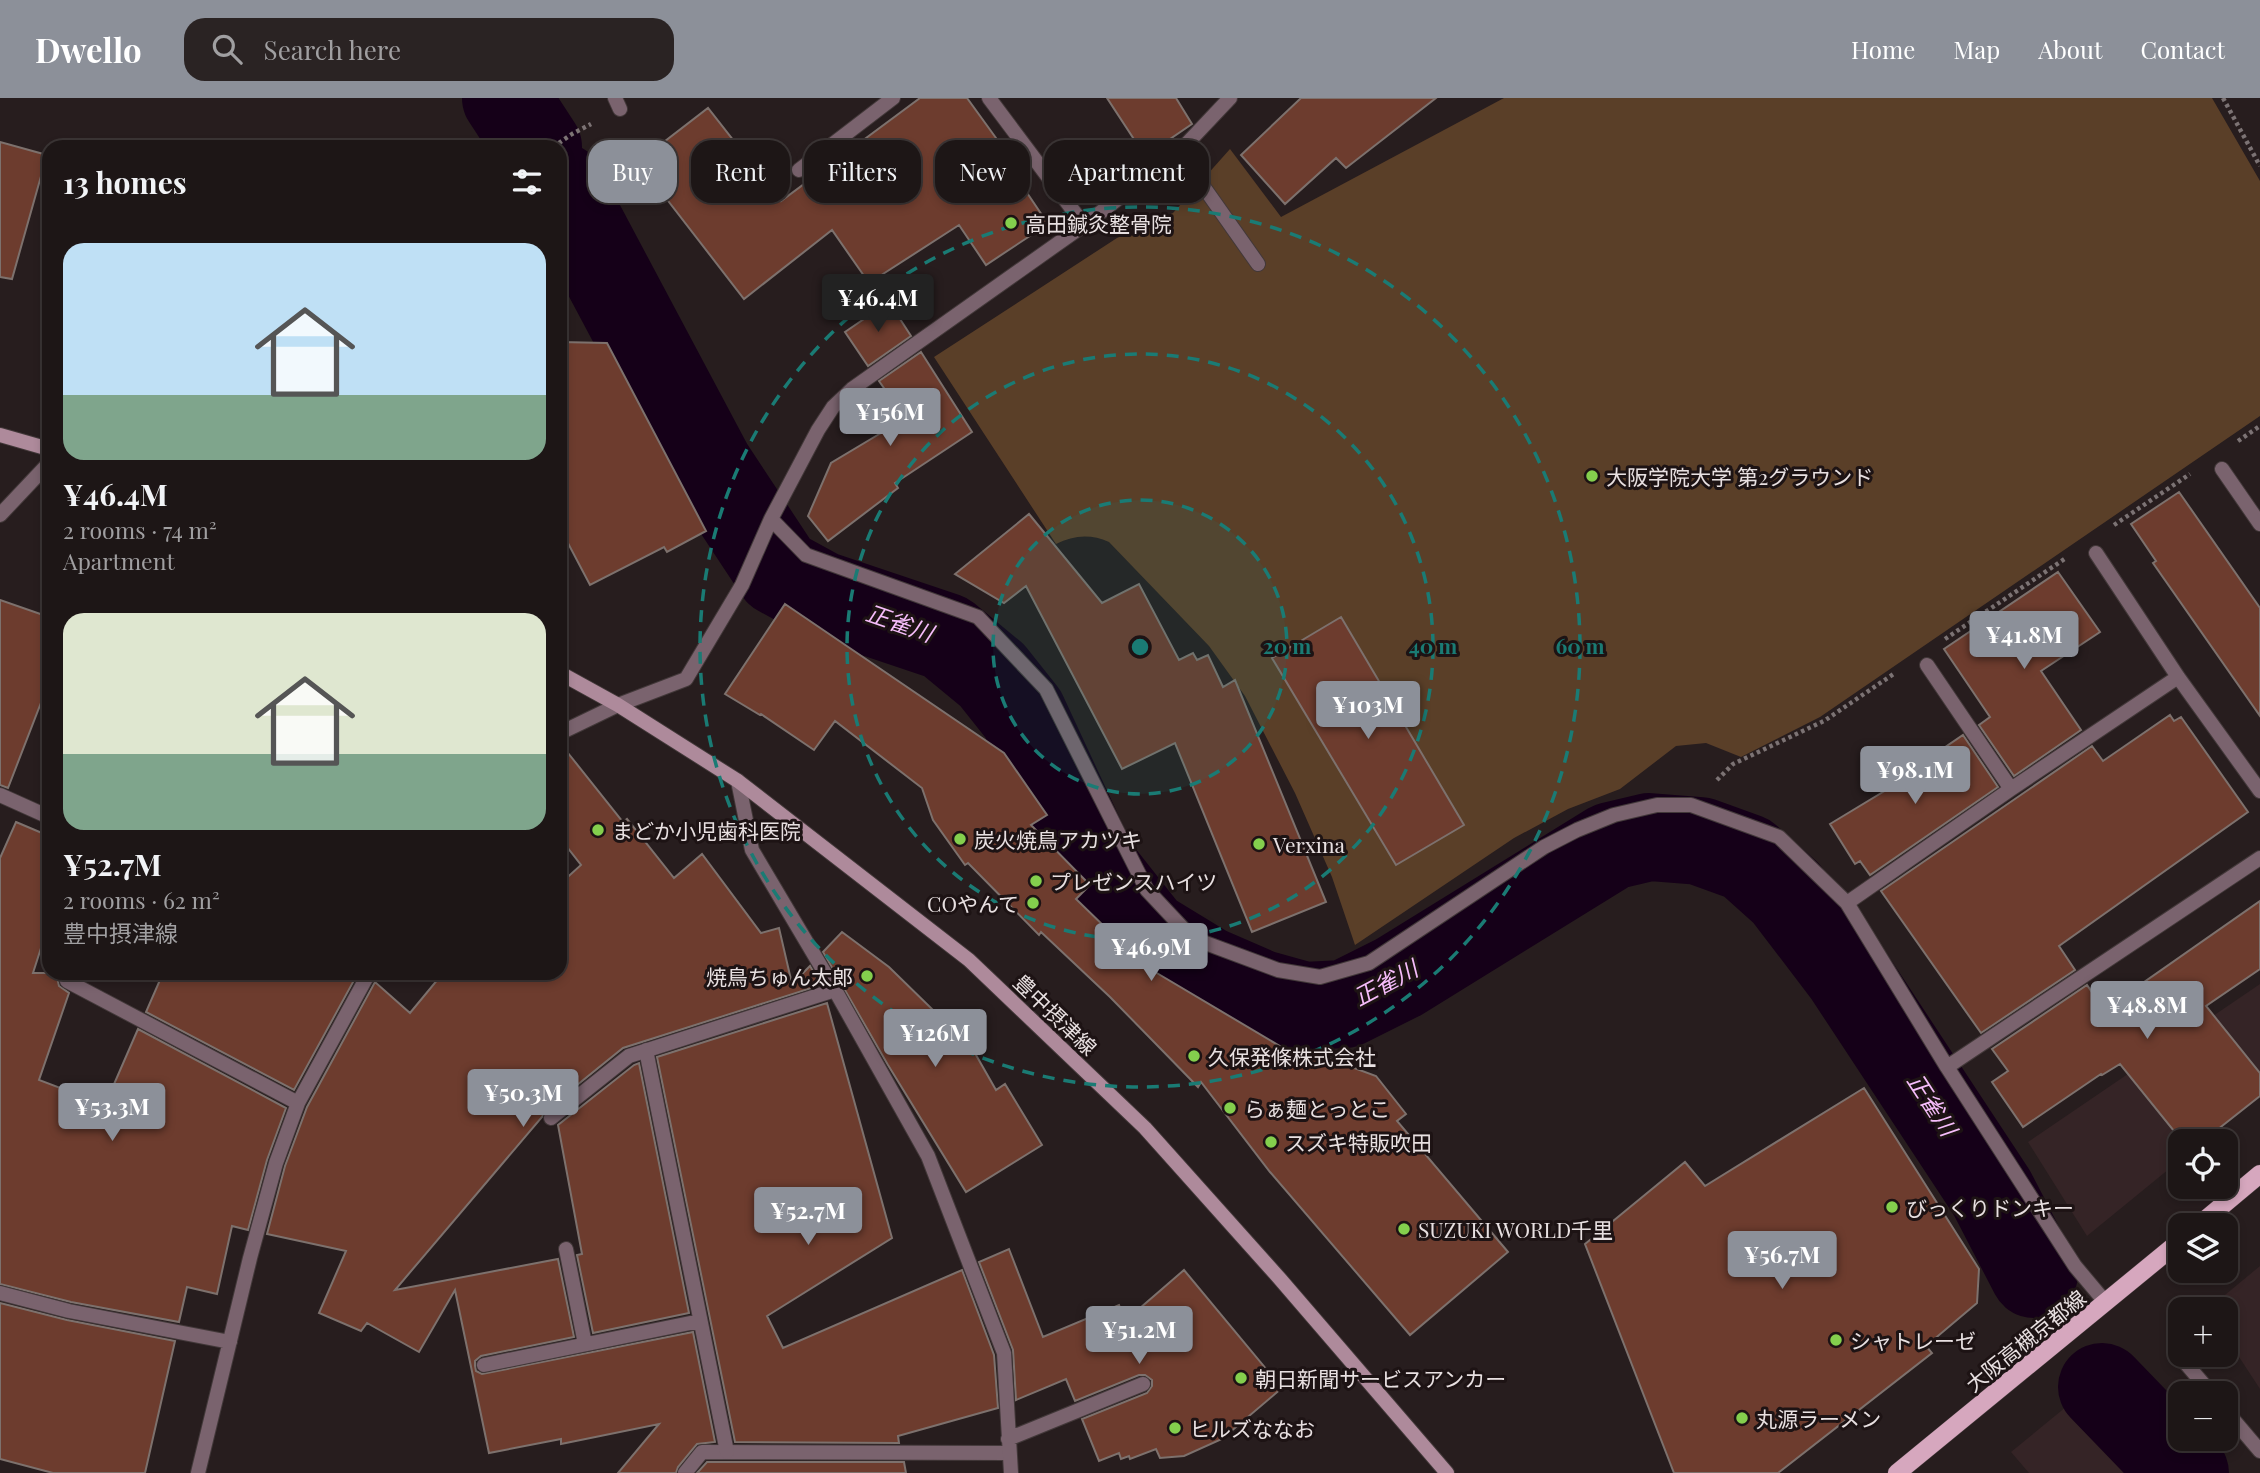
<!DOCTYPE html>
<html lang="en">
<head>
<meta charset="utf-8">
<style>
	body { margin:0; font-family:"Playfair Display","Noto Sans JP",serif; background:#2a2323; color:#f1f3f6; height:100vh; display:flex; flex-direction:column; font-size:26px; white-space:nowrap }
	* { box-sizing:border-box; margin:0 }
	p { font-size:23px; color:#a09fa1 }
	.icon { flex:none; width:38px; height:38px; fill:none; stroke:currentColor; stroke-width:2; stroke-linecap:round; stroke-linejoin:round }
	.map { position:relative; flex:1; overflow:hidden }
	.drawer { position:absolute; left:42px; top:42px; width:525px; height:840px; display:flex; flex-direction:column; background:#1d1616; border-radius:21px; box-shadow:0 4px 10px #0003,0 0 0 2px #3b3535 }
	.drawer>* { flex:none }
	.banner { position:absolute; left:588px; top:42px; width:665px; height:63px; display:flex; gap:14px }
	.tools { position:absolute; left:2168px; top:1031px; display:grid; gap:14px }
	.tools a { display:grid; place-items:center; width:70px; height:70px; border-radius:14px; background:#1d1616; box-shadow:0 4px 10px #0003,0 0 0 2px #3b3535; font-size:35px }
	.price { position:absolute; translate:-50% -60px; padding:0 16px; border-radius:7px; background:#8c9099; color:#fff; font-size:23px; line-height:46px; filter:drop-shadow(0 2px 4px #0008) }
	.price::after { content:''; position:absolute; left:50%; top:42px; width:21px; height:16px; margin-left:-10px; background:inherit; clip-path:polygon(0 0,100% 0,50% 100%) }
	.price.on { background:#222; color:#fff }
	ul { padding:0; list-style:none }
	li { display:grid; align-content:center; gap:14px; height:371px; padding:0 21px }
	li span { display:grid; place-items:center; height:217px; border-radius:21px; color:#555 }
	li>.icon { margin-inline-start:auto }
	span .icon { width:126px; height:126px; fill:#fffc; stroke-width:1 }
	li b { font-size:30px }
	h2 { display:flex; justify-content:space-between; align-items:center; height:84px; padding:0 21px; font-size:30px }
	.chip { padding:0 24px; border-radius:21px; background:#1d1616; box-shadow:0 4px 10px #0003,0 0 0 2px #3b3535; font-size:24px; line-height:63px }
	.chip.on { background:#8c9099; color:#fff }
	header { display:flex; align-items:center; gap:42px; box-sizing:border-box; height:98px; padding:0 35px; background:#8c9099; color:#fff }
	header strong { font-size:33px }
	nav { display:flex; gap:38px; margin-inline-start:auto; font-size:24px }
	.search { width:490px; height:63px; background:#2a2323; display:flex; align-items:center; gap:18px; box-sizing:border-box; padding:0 24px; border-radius:21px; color:#a09fa1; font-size:26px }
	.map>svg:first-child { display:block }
	.built { fill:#352426 }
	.green { fill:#5a3f28 }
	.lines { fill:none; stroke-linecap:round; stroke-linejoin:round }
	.river { stroke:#150018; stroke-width:88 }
	.building { fill:#6d3c2e; stroke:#7d716d; stroke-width:2 }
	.service-casing { stroke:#423839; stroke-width:16 }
	.minor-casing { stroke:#423839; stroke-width:16 }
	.secondary-casing { stroke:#423839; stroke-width:16 }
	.primary-casing { stroke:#423839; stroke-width:19 }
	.path { stroke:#7c7374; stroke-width:4.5; stroke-dasharray:3.5 3.5; stroke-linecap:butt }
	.service { stroke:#7a636e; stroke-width:14 }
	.minor { stroke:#7a636e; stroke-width:14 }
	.secondary { stroke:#ae8a9b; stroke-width:14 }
	.primary { stroke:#d6a7be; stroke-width:18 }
	.ring { fill:none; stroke:#1a7b74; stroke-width:3.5; stroke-dasharray:12 9 }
	.poi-dot { fill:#84cf4d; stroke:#1d1314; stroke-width:2.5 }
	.labels { text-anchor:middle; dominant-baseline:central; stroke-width:6; stroke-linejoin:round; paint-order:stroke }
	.poi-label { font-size:21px; fill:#e8e0e1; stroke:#1d1314; text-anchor:start }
	.street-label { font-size:21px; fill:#e8e0e1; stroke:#1d1314 }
	.water-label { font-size:23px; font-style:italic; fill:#f6bdfb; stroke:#1d1314 }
	.centre { fill:#1a7b74; stroke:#1d1314; stroke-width:3.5 }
	.ring-label { font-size:21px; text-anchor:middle; font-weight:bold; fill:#1a7b74; stroke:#1d1314; stroke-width:6; stroke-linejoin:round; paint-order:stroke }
</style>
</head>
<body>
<header>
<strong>Dwello</strong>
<div class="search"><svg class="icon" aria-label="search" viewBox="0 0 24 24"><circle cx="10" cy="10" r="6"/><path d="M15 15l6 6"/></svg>Search here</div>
<nav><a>Home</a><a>Map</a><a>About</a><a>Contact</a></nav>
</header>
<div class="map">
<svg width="2260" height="1375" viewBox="0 0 2260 1375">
	<rect width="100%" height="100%" fill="#271d1e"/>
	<path class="built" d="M2260,886V997L2204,1043H2180V1062L2087,1138L2028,1044Z
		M2260,1168V1291L2226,1239V1211H2208Z
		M2083,1295L2137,1375H2029L2011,1354Z"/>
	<path class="green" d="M1504,0H2212L2260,83V318L1820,619L1741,659L1706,645L1676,648L1620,691L1568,711L1514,740L1355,847L1332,779L1295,695L1245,598L1209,548L1109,444C1091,436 1074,437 1056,446L934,259L1117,140L1173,115L1230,51L1281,119Z"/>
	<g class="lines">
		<path class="river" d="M506,0L538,49
			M560,88L709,368L779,474L821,497L946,539L992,577L1023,616L1094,769L1147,836L1206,872L1261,896L1304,908L1345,906L1399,879L1611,748L1649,739L1700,743L1747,760L1786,795L1847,875L1992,1095L2034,1176
			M2102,1289L2185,1375"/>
	</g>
	<path class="building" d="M920,0H967L996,40L992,43L1048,126L986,167L959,127L869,185L832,132L744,201L638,64L708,10L781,103Z
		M1107,0H1176L1192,26L1145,58Z
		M1301,0H1436L1346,70L1336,60L1285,106L1241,57Z
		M0,44L47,57L12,181L0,179Z
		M889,204L911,238L868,268L845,234Z
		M560,244L607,245L706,433L667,454L664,449L590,487L560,430Z
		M921,254L972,334L895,385L898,390L828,443L808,418L831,365L901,323L894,313L898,310L879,283Z
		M2179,394L2260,510V618L2153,465L2156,463L2131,426Z
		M1029,416L1102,505L1139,486L1179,562L1193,555L1197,562L1208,557L1223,589L1235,582L1326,804L1252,834L1175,645L1122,671L1026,488L1004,505L955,476Z
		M2058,474L2100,534L2041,573L2081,632L2014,678L1979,627L1990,619L1944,551Z
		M0,502L49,519V584L8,690L0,687Z
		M785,506L1004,655L1047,717L1031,727L1090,787L1076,801L1145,868L1305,963L1300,950L1376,978L1406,1016L1397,1023L1508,1154L1410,1237L1270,1074L1201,984L1198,989L1110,899L1041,834L1039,837L968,765L965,767L933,722L922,690L835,623L814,652L761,616L760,617L725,596Z
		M1341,519L1464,727L1396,767L1272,560Z
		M2170,617L2174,623L2181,619L2248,714L2059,848L2075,872L1981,935L1881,793L2092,648L2103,663Z
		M1963,637L1998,689L1870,777L1860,763L1855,766L1830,726L1896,686L1894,684Z
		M560,645L623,724L627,721L674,780L702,756L761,835L779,830L792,886L810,868L821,887L623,950L545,1013L542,1019L395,1192L558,1161L574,1239L481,1258L475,1263V1268L476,1273L482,1276L693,1234L715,1344L697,1346L678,1369L676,1375H618L659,1326L561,1346V1341L489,1355L455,1192L419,1254L367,1225L361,1233L319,1215L346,1153L267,1136L285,1068L307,1009L375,884L410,915L443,875H560V786L581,767L560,740Z
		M16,724L49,738V825L33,875H56L59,888L69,895L39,982L105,1007L138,931L286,1010L267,1062L248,1132L232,1128L217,1196L187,1189L179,1224L71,1204L0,1186V760Z
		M2260,803V871L2206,908L2260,975V998L2203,1043H2182L2120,966L2102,977L2101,976L2023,1029L1992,984L2008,973L1992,951L2087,887L2104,912Z
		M842,834L889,869L935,914L964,936L996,992L1005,986L1042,1047L966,1094L888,967L823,854Z
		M163,875H358L294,992L146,914Z
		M827,905L892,1140L767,1218L783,1250L962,1172L994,1257L998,1310L898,1338L899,1345L735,1344L657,959Z
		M639,965L689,1215L593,1235L577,1157L582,1156L558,1027L634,967Z
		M1864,990L1979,1171L1977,1205L1926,1248L1932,1255L1778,1375H1674L1585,1146L1685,1064L1705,1088Z
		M1009,1151L1043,1239L1119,1207L1125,1223L1184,1172L1282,1290L1222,1341L1184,1358L1160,1360L1156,1351L1130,1361L1129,1358L1121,1361L1119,1355L1099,1363L1082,1321L1147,1295L1152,1288V1282L1145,1277H1139L1075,1303L1066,1281L1016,1302L1013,1252L979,1164Z
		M0,1205L67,1222L175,1243L145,1375H53L0,1361Z
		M707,1364H904L906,1375H697Z"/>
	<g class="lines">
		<defs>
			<path id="service" d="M1179,54L1258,166
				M2177,1255L2211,1295
				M2226,1313L2260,1353
				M685,1375L702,1354L1009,1355"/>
			<path id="minor" d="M615,0L620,11
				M989,0L1084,127
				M799,72L893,0
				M2222,371L2260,426
				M0,417L49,365
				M771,421L806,457L978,519L1046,591L1147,792L1192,840L1278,872L1320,879L1369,865L1544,749L1577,732L1614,717L1657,707H1691L1779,739L1847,805L1947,969L2075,1168L2106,1205
				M2096,455L2178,579L2260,693
				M1927,567L2011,691
				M560,635L618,607L686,581L742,487L771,421L818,332L833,309L852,291L1084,127L1179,54L1230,0
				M738,683L752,752L835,892L928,1058L1004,1255L1011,1375
				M0,697L49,719
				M1847,805L2011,691L2178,579
				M65,875L67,883L298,1005
				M646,952L727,1354
				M1947,969L2260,760
				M551,1020L629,958L835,892
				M566,1151L585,1246
				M0,1195L69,1213L230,1244
				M484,1267L700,1223
				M1008,1341L1143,1286
				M198,1375L250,1160L276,1065L298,1005L369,875"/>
			<path id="secondary" d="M0,337L49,351
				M560,575L618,607L738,683L969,862L1145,1030L1280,1181L1447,1375"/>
			<path id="primary" d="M2199,1127L2260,1076
				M1897,1375L2180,1143"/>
		</defs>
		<use href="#service" class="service-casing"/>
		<use href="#minor" class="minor-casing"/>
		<use href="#secondary" class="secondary-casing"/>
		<use href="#primary" class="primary-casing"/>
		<path class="path" d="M2223,0L2260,68
			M553,49L572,36L591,26
			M2238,343L2260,328
			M2114,427L2190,376
			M1945,541L2066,460
			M1717,682L1733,666L1824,623L1895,575"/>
		<use href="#service" class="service"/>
		<use href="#minor" class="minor"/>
		<use href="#secondary" class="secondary"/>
		<use href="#primary" class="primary"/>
	</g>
	<circle cx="1140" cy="549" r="147" fill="#1a7b74" fill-opacity=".12"/>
	<g class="ring">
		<circle cx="1140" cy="549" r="147"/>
		<circle cx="1140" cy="549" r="293"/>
		<circle cx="1140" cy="549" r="440"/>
	</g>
	<g class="poi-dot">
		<circle cx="1011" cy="125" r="7"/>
		<circle cx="1592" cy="378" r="7"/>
		<circle cx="598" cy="732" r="7"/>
		<circle cx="960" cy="741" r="7"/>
		<circle cx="1259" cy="746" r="7"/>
		<circle cx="1036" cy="783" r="7"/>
		<circle cx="1033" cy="805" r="7"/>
		<circle cx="867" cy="878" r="7"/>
		<circle cx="1194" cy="958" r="7"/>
		<circle cx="1230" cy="1010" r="7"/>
		<circle cx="1271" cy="1044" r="7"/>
		<circle cx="1892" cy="1109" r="7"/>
		<circle cx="1404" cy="1131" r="7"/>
		<circle cx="1836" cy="1242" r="7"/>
		<circle cx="1241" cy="1280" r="7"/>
		<circle cx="1742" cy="1320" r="7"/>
		<circle cx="1175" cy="1330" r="7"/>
	</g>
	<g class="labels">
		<g class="poi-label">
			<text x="1025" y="125">高田鍼灸整骨院</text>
			<text x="1606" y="378">大阪学院大学 第2グラウンド</text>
			<text x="612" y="732">まどか小児歯科医院</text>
			<text x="974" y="741">炭火焼鳥アカツキ</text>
			<text x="1273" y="746">Verxina</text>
			<text x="1050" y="783">プレゼンスハイツ</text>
			<text x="1019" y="805" text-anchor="end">COやんて</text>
			<text x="853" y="878" text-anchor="end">焼鳥ちゅん太郎</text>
			<text x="1208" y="958">久保発條株式会社</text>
			<text x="1244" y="1010">らぁ麺とっとこ</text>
			<text x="1285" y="1044">スズキ特販吹田</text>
			<text x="1906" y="1109">びっくりドンキー</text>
			<text x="1418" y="1131">SUZUKI WORLD千里</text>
			<text x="1850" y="1242">シャトレーゼ</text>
			<text x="1255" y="1280">朝日新聞サービスアンカー</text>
			<text x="1756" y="1320">丸源ラーメン</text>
			<text x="1189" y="1330">ヒルズななお</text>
		</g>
		<g class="street-label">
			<text transform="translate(1056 916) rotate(44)">豊中摂津線</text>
			<text transform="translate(2025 1242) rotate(-39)">大阪高槻京都線</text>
		</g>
		<g class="water-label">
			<text transform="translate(900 524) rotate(19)">正雀川</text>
			<text transform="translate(1385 884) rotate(-28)">正雀川</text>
			<text transform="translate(1933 1006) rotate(57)">正雀川</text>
		</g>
	</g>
	<circle cx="1140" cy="549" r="10" class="centre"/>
	<g class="ring-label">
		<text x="1287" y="556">20 m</text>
		<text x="1433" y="556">40 m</text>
		<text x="1580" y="556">60 m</text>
	</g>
</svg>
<div class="tools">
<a><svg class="icon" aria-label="locate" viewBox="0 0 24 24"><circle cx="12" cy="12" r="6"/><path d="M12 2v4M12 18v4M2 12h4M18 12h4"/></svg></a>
<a><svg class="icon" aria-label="layers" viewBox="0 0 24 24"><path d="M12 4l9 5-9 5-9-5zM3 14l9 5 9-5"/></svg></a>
<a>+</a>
<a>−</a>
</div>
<b class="price on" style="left:878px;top:236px">¥46.4M</b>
<b class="price" style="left:890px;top:350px">¥156M</b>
<b class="price" style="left:2024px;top:573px">¥41.8M</b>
<b class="price" style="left:1368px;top:643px">¥103M</b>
<b class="price" style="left:1915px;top:708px">¥98.1M</b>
<b class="price" style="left:1151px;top:885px">¥46.9M</b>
<b class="price" style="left:2147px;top:943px">¥48.8M</b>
<b class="price" style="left:935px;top:971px">¥126M</b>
<b class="price" style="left:523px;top:1031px">¥50.3M</b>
<b class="price" style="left:112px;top:1045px">¥53.3M</b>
<b class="price" style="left:808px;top:1149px">¥52.7M</b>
<b class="price" style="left:1782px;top:1193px">¥56.7M</b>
<b class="price" style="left:1139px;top:1268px">¥51.2M</b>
<div class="banner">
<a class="chip on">Buy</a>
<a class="chip">Rent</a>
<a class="chip">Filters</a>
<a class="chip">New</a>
<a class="chip">Apartment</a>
</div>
<section class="drawer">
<h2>13 homes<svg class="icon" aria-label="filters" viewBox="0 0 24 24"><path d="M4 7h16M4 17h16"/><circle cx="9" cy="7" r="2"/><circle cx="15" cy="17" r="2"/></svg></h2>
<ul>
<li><span style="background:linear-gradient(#bfe0f5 70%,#7fa58c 0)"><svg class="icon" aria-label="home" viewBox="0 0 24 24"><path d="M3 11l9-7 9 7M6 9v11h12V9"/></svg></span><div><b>¥46.4M</b><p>2 rooms · 74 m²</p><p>Apartment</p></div></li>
<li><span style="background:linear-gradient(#dfe7d0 65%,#7fa58c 0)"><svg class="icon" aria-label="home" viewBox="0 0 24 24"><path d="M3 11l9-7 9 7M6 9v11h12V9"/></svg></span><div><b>¥52.7M</b><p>2 rooms · 62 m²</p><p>豊中摂津線</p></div></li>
</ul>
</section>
</div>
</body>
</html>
